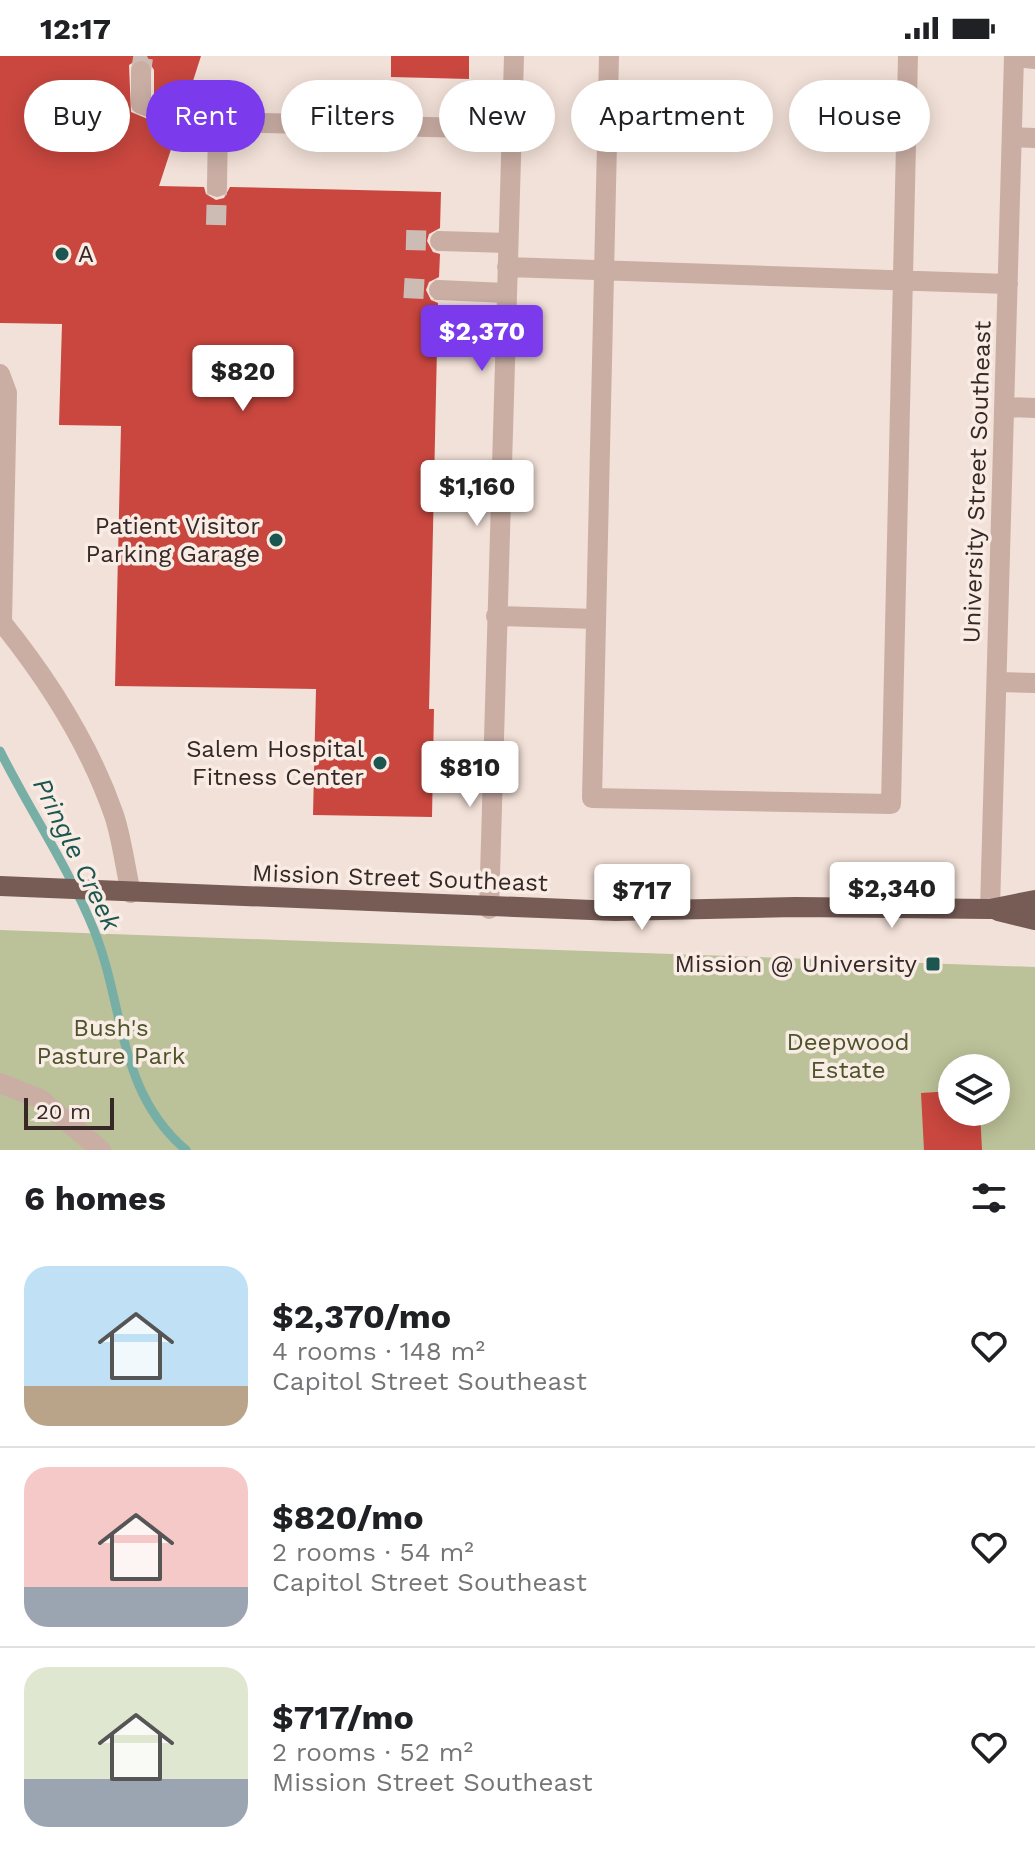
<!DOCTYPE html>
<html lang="en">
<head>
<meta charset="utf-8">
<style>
	body { margin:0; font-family:"Work Sans",sans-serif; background:#f2f2f2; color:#202124; height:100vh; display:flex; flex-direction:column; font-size:30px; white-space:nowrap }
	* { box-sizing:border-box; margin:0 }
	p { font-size:26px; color:#757577 }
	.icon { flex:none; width:44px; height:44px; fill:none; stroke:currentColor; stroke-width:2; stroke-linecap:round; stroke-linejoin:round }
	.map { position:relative; height:1094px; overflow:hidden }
	.details { display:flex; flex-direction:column; background:#fff; flex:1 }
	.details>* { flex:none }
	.guide { position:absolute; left:24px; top:24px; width:988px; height:72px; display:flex; gap:16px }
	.controls { position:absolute; left:938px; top:998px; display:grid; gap:16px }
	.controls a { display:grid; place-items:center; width:72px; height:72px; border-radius:50%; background:#fff; box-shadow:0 4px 20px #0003; font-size:40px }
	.scale { position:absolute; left:24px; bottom:20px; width:90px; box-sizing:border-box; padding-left:8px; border:4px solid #352826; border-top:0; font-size:22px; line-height:28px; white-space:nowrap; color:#352826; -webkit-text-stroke:6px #f9ece5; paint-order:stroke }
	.price { position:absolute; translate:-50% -68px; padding:0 18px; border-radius:8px; background:#fff; color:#222; font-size:26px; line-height:52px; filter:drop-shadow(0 2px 4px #0008) }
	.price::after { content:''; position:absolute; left:50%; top:48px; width:24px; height:18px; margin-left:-12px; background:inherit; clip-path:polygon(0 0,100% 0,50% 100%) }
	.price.on { background:#7c3aed; color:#fff }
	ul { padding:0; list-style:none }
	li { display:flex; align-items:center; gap:24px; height:200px; padding:0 24px }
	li+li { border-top:2px solid #e0e0e0 }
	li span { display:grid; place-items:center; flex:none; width:224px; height:160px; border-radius:24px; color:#555 }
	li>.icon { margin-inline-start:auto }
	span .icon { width:96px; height:96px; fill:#fffc; stroke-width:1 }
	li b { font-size:34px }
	h2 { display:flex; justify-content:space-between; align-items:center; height:96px; padding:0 24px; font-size:34px }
	.pill { padding:0 28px; border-radius:36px; background:#fff; box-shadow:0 4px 20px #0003; font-size:28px; line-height:72px }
	.pill.on { background:#7c3aed; color:#fff }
	.status { display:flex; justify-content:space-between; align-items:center; height:56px; padding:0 40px; background:#fff; direction:ltr }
	.status svg { height:22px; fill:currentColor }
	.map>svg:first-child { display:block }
	.green { fill:#bbc198; fill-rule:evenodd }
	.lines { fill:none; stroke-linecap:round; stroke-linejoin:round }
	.stream { stroke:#77afa7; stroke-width:9 }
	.building { fill:#c9473f }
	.minor-tunnel { stroke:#ccbcb4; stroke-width:20; stroke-dasharray:20 10; stroke-linecap:butt }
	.minor { stroke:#caaea4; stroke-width:20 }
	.major { stroke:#775c56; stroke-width:20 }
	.poi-dot { fill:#1b5750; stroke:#f9ece5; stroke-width:3 }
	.labels { text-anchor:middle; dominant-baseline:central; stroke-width:7; stroke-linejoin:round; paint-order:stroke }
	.poi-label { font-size:24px; fill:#352826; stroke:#f9ece5; text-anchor:end }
	.street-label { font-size:24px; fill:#352826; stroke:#f9ece5 }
	.park-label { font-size:24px; fill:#4c5429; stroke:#f9ece5 }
	.water-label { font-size:26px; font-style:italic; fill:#1b5750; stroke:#f9ece5 }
</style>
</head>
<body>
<div class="status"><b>12:17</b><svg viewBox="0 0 49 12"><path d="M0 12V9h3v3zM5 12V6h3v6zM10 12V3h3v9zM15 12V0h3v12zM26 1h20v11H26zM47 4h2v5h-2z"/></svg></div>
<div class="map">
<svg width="1035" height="1094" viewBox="0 0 1035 1094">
	<rect width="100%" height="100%" fill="#f2e1d8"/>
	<path class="green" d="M0,874L1035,911V1094H0ZM952,1012H996V1056H952Z"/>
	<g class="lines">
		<path class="stream" d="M0,695C30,755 69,812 94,874C125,951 117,1035 186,1094"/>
	</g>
	<path class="building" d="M0,0H201L185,50L154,39V14L148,4L140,2L129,9L131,56L177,75L159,130L204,131L206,138L216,144L224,142L230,131L441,136L440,172L429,178L427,185L433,196L440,198L439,221L429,226L426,234L431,244L438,247L429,653H434L432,761L313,759L316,633L115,630L121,370L59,369L62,268L0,267Z
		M391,0H469V23L391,21Z
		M952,1035V1056H980L982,1094H924L921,1037Z"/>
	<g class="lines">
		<path class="minor-tunnel" d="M141,15L143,2L147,0
			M216,169L217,131
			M406,184L440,185
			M404,232L439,234"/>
		<path class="minor" d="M609,0L592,742L891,748L908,0
			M1014,1L1035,3
			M141,15V48L187,65L511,73
			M1012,81L1035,82
			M217,131L218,66
			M440,185L508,187
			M507,211L1008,228
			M439,234L506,237
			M0,318L7,337L2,566
			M1006,351L1035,352
			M496,560L596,563
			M0,564C47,622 89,687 114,759C122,783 125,811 131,837
			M997,626L1035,627
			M489,853L514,0
			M990,853L1014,0
			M0,1027L40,1043L101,1094"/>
		<path class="major" d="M0,830L616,855L795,851L990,853L1035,844
			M998,855L1035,864"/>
	</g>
	<g class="poi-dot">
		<circle cx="62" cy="198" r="8"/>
		<circle cx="276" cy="484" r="8"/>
		<circle cx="380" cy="707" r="8"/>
		<rect x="925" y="900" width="16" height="16" rx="4"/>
	</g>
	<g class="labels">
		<g class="poi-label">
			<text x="78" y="198" text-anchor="start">A</text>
			<text x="260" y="470">Patient Visitor<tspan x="260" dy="28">Parking Garage</tspan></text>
			<text x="364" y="693">Salem Hospital<tspan x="364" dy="28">Fitness Center</tspan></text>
			<text x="917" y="908">Mission @ University</text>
		</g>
		<g class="street-label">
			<text transform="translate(977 426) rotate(-88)">University Street Southeast</text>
			<text transform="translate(400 822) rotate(2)">Mission Street Southeast</text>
		</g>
		<g class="park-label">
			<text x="111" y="972">Bush's<tspan x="111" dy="28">Pasture Park</tspan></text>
			<text x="848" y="986">Deepwood<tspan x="848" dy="28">Estate</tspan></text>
		</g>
		<g class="water-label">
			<text transform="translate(77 798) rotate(64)">Pringle Creek</text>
		</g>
	</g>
</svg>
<div class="controls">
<a><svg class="icon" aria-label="layers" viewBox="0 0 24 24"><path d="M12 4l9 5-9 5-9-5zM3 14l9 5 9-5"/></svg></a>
</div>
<div class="scale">20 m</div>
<b class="price on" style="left:482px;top:317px">$2,370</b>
<b class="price" style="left:243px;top:357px">$820</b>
<b class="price" style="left:477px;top:472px">$1,160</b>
<b class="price" style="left:470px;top:753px">$810</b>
<b class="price" style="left:892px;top:874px">$2,340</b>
<b class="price" style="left:642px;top:876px">$717</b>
<div class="guide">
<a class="pill">Buy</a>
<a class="pill on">Rent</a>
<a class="pill">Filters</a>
<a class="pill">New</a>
<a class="pill">Apartment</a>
<a class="pill">House</a>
</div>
</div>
<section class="details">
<h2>6 homes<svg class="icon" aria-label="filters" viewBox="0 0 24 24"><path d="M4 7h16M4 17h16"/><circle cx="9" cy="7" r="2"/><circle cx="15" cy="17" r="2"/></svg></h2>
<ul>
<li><span style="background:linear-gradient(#bfe0f5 75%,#b9a48a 0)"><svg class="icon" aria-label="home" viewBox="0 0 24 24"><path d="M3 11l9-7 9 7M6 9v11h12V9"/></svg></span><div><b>$2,370/mo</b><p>4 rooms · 148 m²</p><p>Capitol Street Southeast</p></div><svg class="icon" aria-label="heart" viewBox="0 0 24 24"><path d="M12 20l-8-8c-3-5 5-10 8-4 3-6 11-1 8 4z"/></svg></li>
<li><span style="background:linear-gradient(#f6c9c9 75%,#9aa5b1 0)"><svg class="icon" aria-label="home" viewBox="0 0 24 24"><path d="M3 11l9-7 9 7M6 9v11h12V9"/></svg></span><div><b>$820/mo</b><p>2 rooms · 54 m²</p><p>Capitol Street Southeast</p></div><svg class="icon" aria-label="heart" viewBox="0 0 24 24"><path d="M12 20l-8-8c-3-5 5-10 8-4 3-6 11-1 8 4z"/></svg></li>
<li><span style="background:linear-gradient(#dfe7d0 70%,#9aa5b1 0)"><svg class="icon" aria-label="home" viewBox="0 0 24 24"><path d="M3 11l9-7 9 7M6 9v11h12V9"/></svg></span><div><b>$717/mo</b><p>2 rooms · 52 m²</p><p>Mission Street Southeast</p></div><svg class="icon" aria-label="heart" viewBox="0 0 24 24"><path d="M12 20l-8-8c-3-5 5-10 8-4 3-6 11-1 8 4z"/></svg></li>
</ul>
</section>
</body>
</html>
